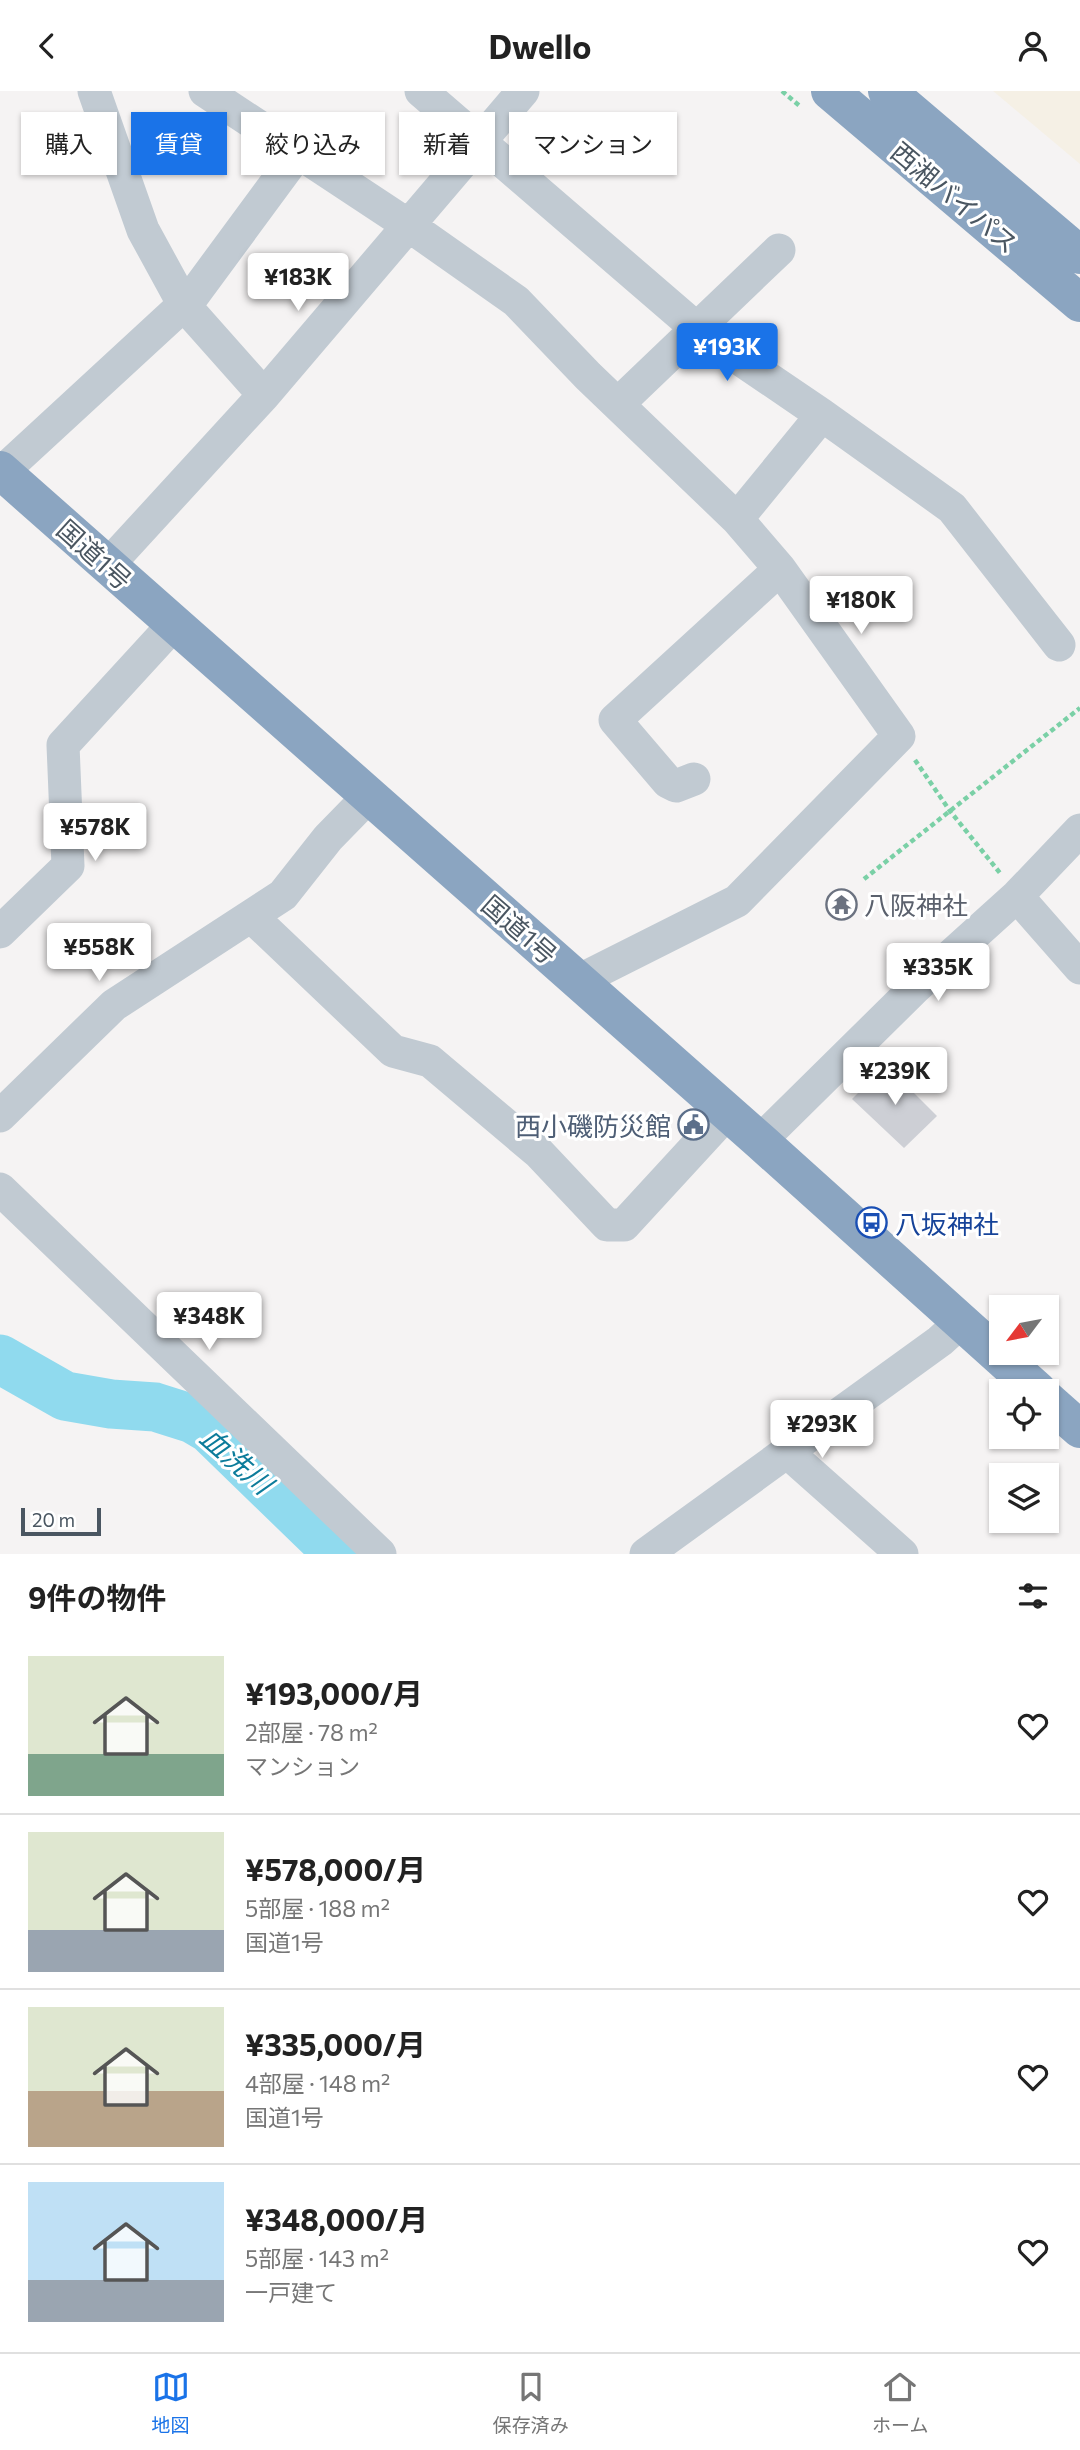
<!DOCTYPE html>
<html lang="ja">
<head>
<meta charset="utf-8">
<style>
	body { margin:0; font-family:Commissioner,"Noto Sans JP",sans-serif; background:#f2f2f2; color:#222; height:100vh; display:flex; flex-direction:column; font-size:26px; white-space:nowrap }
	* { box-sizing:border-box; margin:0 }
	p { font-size:23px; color:#767676 }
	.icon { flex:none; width:38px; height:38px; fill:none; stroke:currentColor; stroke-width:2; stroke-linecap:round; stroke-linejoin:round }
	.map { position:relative; height:1463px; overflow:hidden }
	.side { display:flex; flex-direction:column; background:#fff; flex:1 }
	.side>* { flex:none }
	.banner { position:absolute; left:21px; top:21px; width:700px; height:63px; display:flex; gap:14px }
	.needle { width:46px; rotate:238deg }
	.fabs { position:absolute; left:989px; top:1204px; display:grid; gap:14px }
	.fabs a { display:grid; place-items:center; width:70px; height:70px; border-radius:0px; background:#fff; box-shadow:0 2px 5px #0004; font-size:35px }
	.scale { position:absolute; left:21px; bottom:18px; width:80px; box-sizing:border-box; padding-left:7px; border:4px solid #4a5661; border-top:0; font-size:19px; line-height:24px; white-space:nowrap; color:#4a5661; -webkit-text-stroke:5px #fff; paint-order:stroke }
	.price { position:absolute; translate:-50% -60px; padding:0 16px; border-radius:7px; background:#fff; color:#222; font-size:23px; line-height:46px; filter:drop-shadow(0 2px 4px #0008) }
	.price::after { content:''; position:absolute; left:50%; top:42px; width:21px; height:16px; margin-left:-10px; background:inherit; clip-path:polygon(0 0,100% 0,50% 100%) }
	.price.active { background:#1a73e8; color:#fff }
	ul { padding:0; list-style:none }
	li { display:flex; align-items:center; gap:21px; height:175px; padding:0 28px }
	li+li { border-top:2px solid #e0e0e0 }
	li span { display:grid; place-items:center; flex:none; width:196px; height:140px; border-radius:0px; color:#555 }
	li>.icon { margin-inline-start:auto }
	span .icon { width:84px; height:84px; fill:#fffc; stroke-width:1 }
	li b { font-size:30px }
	h2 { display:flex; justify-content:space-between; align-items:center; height:84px; padding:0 28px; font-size:30px }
	.tag { padding:0 24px; border-radius:0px; background:#fff; box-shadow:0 2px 5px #0004; font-size:24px; line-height:63px }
	.tag.active { background:#1a73e8; color:#fff }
	header { display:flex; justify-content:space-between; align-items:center; height:91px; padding:0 28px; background:#fff; font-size:32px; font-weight:700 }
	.tab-bar { display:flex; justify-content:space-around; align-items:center; height:98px; border-top:2px solid #e0e0e0; background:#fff; font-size:19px; color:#767676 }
	.tab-bar a { display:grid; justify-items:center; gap:4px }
	.tab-bar .active { color:#1a73e8 }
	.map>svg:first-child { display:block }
	.sand { fill:#f5f0e5 }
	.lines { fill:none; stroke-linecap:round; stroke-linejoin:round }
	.river { stroke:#90daee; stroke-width:49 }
	.building { fill:#cdcfd5 }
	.path { stroke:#7ad0a6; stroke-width:4.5; stroke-dasharray:5 3.5; stroke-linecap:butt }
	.minor { stroke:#c1cad2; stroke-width:33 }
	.highway { stroke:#8ba5c1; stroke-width:38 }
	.labels { text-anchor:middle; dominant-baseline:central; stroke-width:6; stroke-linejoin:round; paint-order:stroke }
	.street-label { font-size:26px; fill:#4a5661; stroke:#fff }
	.worship-label { font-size:26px; fill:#5b616d; stroke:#fff; text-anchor:start }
	.service-label { font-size:26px; fill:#4e5e75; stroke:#fff; text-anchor:end }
	.transit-label { font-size:26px; fill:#164399; stroke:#fff; text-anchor:start }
	.water-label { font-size:28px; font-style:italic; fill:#0c7c9b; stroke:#fff }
</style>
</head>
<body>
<header><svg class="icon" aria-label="back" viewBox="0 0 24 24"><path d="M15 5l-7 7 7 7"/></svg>Dwello<svg class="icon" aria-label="person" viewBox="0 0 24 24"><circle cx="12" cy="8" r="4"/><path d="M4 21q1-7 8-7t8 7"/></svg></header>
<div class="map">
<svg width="1080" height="1463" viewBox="0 0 1080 1463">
	<rect width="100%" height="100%" fill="#f5f3f3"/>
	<path class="sand" d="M993,0H1080V73Z"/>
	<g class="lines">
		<path class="river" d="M0,1268L65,1305L111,1313L155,1316L193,1328L210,1338L339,1463"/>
	</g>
	<path class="building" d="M886,974L937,1025L904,1057L852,1008Z"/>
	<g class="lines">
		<path class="path" d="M782,0L801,16
			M915,669L950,720L1000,782
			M864,788L1080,617"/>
		<path class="minor" d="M94,0L143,139L184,214L264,304
			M205,0L408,134L516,210L588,285L737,428L780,478
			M421,0L703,243L822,324L952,417L1059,554
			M618,313L779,159
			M2,381L192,206L298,62
			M737,428L822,324
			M108,474L264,304L523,0
			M1017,805L1080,877
			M251,825L393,960L430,970L539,1062L607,1134H624L727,1022
			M0,841L68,775L63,654L174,533
			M578,890L737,810L899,645L780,478L615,629L668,691L676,695L694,688
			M0,1025L114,914L283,804L328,747L369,705
			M760,1050L915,897L1017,805L1080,739
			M0,1098L380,1463
			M787,1361L902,1463
			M646,1463L940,1250L962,1230"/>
		<path class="highway" d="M830,0L1080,212
			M887,0L1080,164
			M0,379L760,1050L1038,1300
			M1046,1308L1080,1338"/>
	</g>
	<defs>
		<symbol id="temple-ring" viewBox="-11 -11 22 22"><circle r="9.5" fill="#fff" stroke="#6b7280" stroke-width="1.5"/><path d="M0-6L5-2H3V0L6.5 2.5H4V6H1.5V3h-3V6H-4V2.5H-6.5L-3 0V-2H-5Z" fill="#6b7280"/></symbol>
		<symbol id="civic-ring" viewBox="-11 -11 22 22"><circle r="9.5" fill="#fff" stroke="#5c6f8a" stroke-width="1.5"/><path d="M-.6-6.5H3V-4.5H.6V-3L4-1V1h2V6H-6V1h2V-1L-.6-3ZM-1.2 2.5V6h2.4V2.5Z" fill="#5c6f8a"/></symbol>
		<symbol id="bus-ring" viewBox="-11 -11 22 22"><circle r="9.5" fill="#fff" stroke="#1a4fb4" stroke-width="1.5"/><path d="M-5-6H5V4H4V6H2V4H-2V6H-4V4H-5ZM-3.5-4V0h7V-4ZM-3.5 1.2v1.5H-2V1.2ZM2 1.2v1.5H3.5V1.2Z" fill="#1a4fb4"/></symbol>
	</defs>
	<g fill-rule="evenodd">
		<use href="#temple-ring" x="824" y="796" width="35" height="35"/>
		<use href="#civic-ring" x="676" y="1016" width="35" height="35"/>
		<use href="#bus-ring" x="854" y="1114" width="35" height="35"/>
	</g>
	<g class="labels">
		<g class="street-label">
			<text transform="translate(955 106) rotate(40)">西湘バイパス</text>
			<text transform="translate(95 463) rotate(42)">国道1号</text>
			<text transform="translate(520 838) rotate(41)">国道1号</text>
		</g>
		<g class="worship-label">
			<text x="864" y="813">八阪神社</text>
		</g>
		<g class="service-label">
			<text x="671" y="1034">西小磯防災館</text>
		</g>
		<g class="transit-label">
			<text x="895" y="1132">八坂神社</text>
		</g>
		<g class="water-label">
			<text transform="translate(237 1369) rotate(41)">血洗川</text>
		</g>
	</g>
</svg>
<div class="fabs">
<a><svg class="needle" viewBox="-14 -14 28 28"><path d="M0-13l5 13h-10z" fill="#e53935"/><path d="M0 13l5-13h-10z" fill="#767676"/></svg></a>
<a><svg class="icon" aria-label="locate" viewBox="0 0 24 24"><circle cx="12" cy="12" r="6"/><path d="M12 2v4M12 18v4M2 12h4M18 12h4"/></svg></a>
<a><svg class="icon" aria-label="layers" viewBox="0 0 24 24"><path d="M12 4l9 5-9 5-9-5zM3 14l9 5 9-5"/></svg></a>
</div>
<div class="scale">20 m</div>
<b class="price" style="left:298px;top:222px">¥183K</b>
<b class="price active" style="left:727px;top:292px">¥193K</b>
<b class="price" style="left:861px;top:545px">¥180K</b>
<b class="price" style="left:95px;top:772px">¥578K</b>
<b class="price" style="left:99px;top:892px">¥558K</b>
<b class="price" style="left:938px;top:912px">¥335K</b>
<b class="price" style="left:895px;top:1016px">¥239K</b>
<b class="price" style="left:209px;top:1261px">¥348K</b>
<b class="price" style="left:822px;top:1369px">¥293K</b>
<div class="banner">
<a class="tag">購入</a>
<a class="tag active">賃貸</a>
<a class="tag">絞り込み</a>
<a class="tag">新着</a>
<a class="tag">マンション</a>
</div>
</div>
<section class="side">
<h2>9件の物件<svg class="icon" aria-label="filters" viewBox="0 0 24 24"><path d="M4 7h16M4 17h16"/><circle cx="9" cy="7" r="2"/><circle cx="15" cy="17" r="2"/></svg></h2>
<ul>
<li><span style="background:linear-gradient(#dfe7d0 70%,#7fa58c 0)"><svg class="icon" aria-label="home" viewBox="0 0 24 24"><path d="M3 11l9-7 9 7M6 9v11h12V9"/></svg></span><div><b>¥193,000/月</b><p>2部屋 · 78 m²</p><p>マンション</p></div><svg class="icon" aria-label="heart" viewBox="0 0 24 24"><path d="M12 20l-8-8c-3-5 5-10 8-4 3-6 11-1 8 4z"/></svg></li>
<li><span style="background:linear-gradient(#dfe7d0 70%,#9aa5b1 0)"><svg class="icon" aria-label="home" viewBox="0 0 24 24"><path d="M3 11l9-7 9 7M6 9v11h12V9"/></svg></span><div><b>¥578,000/月</b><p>5部屋 · 188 m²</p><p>国道1号</p></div><svg class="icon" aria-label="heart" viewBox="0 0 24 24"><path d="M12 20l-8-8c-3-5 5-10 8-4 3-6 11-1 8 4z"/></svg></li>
<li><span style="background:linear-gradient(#dfe7d0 60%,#b9a48a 0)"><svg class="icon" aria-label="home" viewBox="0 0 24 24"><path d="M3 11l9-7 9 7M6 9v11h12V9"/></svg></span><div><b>¥335,000/月</b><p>4部屋 · 148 m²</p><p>国道1号</p></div><svg class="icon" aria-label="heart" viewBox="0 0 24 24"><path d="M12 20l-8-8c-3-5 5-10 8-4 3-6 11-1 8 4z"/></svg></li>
<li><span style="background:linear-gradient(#bfe0f5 70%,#9aa5b1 0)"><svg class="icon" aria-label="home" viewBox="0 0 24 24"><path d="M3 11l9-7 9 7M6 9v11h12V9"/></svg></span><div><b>¥348,000/月</b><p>5部屋 · 143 m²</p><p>一戸建て</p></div><svg class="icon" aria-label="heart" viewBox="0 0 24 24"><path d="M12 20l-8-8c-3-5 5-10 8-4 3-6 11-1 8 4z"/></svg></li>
</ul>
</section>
<nav class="tab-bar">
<a class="active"><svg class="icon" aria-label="map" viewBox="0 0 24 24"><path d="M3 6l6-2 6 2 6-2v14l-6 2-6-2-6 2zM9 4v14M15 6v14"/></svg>地図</a>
<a><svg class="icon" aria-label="saved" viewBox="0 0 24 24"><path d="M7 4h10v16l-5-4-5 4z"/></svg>保存済み</a>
<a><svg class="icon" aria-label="home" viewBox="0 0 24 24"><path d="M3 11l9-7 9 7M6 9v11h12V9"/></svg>ホーム</a>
</nav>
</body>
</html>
